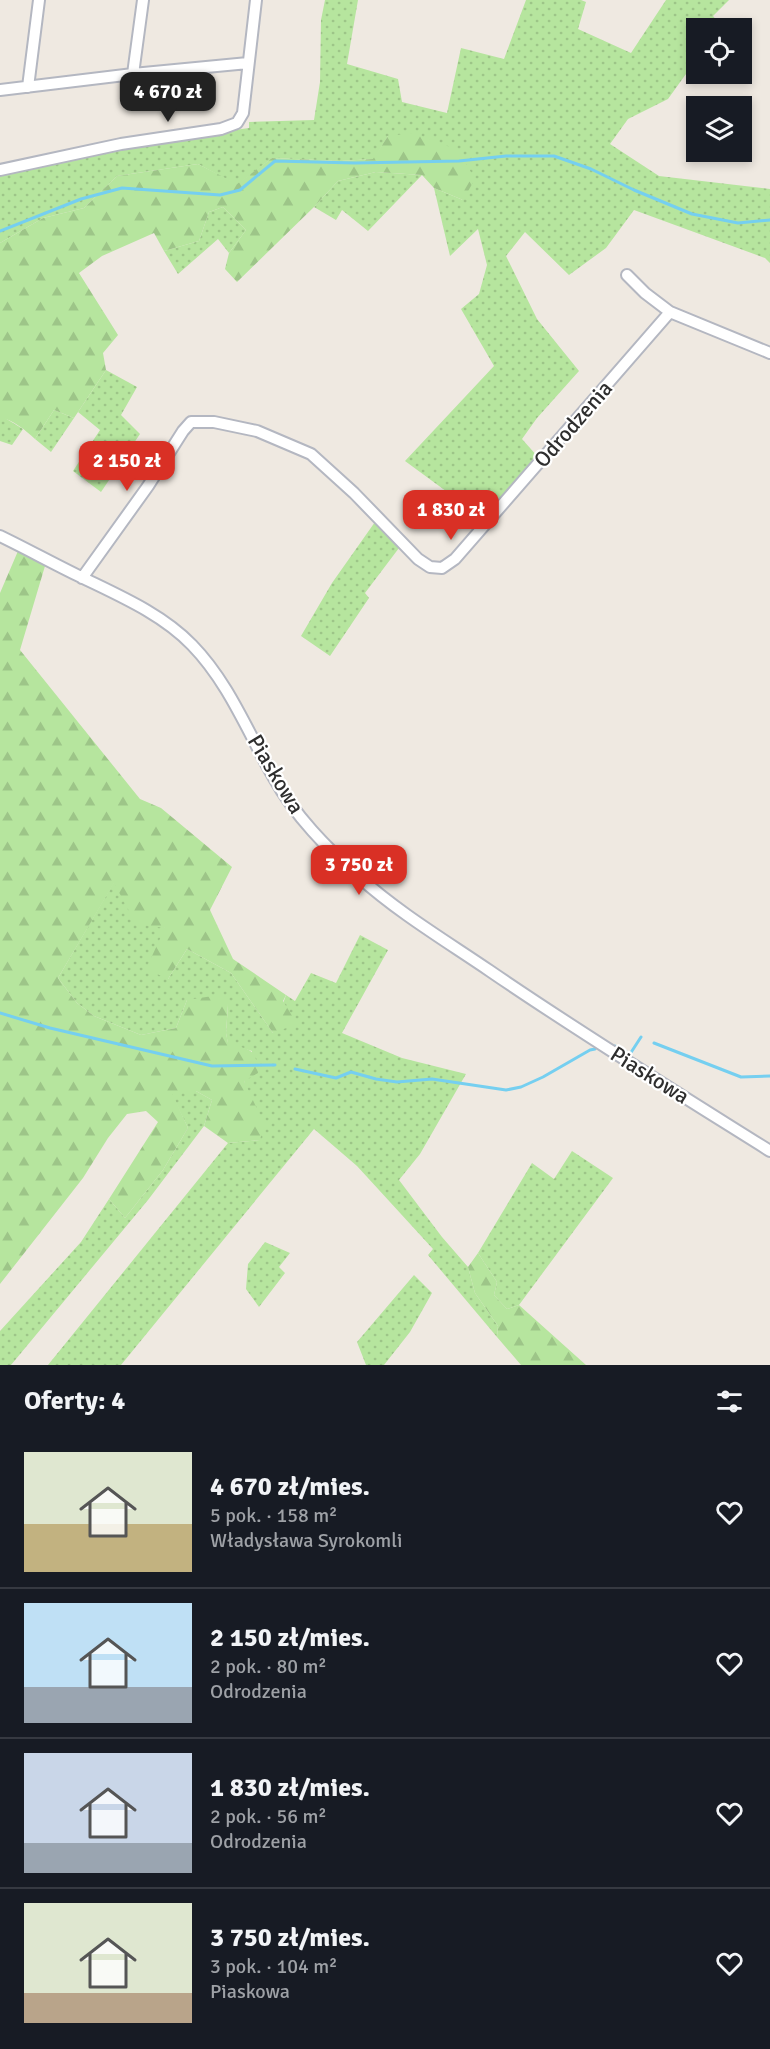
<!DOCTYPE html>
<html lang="pl">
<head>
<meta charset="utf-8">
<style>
	body { margin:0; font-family:Signika,sans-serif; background:#20242c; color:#f1f3f6; height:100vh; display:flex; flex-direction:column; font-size:22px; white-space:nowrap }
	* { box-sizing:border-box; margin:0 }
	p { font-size:20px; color:#9ea1a6 }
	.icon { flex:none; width:33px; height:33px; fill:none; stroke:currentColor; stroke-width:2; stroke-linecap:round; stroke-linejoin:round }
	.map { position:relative; height:1365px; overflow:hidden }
	.drawer { display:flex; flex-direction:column; background:#171b24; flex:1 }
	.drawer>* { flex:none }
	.tools { position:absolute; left:686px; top:18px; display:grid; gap:12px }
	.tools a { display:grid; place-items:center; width:66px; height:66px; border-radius:0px; background:#171b24; box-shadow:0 3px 9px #0003; font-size:30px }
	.price { position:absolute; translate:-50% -51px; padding:0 14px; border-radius:12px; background:#d93025; color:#fff; font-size:20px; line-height:39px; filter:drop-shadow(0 2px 3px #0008) }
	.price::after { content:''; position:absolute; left:50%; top:36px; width:18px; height:14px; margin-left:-9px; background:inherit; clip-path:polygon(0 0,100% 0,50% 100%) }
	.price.current { background:#222; color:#fff }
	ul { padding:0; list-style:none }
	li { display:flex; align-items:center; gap:18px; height:150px; padding:0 24px }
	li+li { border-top:2px solid #363941 }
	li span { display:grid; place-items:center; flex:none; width:168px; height:120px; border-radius:0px; color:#555 }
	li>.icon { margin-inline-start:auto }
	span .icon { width:72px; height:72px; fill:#fffc; stroke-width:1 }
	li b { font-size:26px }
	h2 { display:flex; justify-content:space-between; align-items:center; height:72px; padding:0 24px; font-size:26px }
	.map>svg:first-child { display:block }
	.grass { fill:url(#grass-dots) }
	.forest { fill:url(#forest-firs) }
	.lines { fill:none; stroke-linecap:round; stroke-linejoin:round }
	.stream { stroke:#75cff0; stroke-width:3 }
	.street-casing { stroke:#b4b7c1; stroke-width:14 }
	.street { stroke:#fff; stroke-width:10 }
	.labels { text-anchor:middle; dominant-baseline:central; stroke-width:4.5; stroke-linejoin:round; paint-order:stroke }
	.street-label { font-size:22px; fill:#2e2e2e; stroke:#fff }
</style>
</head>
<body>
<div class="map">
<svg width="770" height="1365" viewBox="0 0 770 1365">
	<defs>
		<pattern id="grass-dots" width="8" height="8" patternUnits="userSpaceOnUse" patternTransform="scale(1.5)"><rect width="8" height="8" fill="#b6e59e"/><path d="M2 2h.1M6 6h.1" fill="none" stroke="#9dc588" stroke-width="1.8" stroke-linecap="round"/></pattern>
		<pattern id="forest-firs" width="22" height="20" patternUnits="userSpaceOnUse" patternTransform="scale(1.5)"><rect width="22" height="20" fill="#b6e59e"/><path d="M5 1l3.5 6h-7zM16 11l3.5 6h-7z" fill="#9dc588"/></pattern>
	</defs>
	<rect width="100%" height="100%" fill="#efe9e1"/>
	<path class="grass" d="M325,0H358L347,64L398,79L402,102L447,113L461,48L504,59L526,0H581L586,2L578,29L631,53L666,0H729L713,16L723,28H696V60L668,99L628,119L610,144L659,176L770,189V263L765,258L634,210L606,248L569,275L525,232L506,256L537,319L579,371L537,418L522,439L538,457L484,519L405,461L494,366L461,309L479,294L487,265L478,229L450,256L434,188L463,200L388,136L374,159L340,161L272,158L237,185L198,164L117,176L84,208L43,218L0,243V173L140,143L249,128V122L314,120L320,82L321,20Z
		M376,172L422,175L368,231L342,210L336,220L314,207L338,181Z
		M223,207L246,230L229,253L218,239L178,274L164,251L199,241L209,212Z
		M106,370L137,387L121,415L140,434L101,492L73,471L100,430L78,412Z
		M54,410L74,418L51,452L35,439Z
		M0,418H5L23,429L12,445L0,441Z
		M375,522L399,548L365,593L369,598L330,656L301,636L332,583Z
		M114,882L165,928L168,979L187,949L231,973L273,1033L286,995L295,1001L311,973L336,983L360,935L388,950L342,1033L402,1058L466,1074L420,1154L399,1180L442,1237L468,1267L475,1293L498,1326L497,1337L428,1255L433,1249L357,1166L314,1129L121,1365H48L228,1143L260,1140L244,1081L252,1051L228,1044L226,1033L228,1005L187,1000L176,1028L141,1035L94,1016L77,1003L58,978Z
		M170,1091H196L212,1100L204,1126L148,1200L11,1365H0V1331L81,1242L109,1199L125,1218L163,1170L188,1128Z
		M572,1151L613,1178L519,1305L507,1309L494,1295L497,1282L478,1253L532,1163L554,1179Z
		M265,1242L290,1253L279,1267L285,1273L259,1307L246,1289L248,1264Z
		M414,1275L432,1293L410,1332L384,1365H366L357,1342Z"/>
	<path class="forest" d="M413,133L458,150L475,179L463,200L434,188L422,175L376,172L338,181L314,207L237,282L225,269L229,253L246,230L223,207L209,212L199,241L164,251L154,233L102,256L79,273L118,335L103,353L106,370L74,418L54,410L35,439C26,431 13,419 0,418V243L43,218L84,208L117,176L198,164L237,184L272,158L340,161L373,159L388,136Z
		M18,551L45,566L20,650L140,799L161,808L232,867L210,910L233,959L286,995L283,1001L297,1024L273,1033L231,973L187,949L168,979L146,969L165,928L136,924L114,883L58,978L77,1003L94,1016L141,1035L176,1028L187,1000L219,995L228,1005L226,1033L228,1043C251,1051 256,1047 258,1073L244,1081L264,1124L260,1140L228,1143L204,1126L212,1100L196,1091H171L188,1128L163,1170L125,1218L109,1199L158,1122L146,1111L127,1114L108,1138L83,1178L0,1284V593Z
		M478,1253L497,1282L494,1295L507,1309L519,1305L586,1365H521L497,1337L498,1326L475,1293L468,1267Z"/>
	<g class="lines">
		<path class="stream" d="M0,231L81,199L122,188L220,195L240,190L275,161L355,163L459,161L506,156H554L591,169L634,190L692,214L738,223L770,220
			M0,1013L50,1028L212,1066L275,1065
			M654,1043L741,1077L770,1076
			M615,1046L630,1054L641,1037
			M295,1069L336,1078L351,1072L376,1079L397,1082L432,1079L506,1090L521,1087L543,1077L590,1050L595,1049"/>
		<defs>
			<path id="street" d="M133,74L143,0
				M28,87L39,0
				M0,90L133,74L248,63
				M0,170L121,144L221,129L237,123L243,113L256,0
				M627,275L645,293L670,312L770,353
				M0,536C27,549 54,564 81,577C120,596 162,614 192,645C229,683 248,733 274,778C295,816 327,848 359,877C399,913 446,941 490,971C582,1034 676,1092 770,1151
				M82,578L148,486L183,431L191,422H214L257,431L311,454L354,493L418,559L430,567L442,568L455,559L670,312"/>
		</defs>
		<use href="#street" class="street-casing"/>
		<use href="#street" class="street"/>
	</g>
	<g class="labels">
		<g class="street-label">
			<text transform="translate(573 424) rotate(-49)">Odrodzenia</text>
			<text transform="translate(276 774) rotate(59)">Piaskowa</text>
			<text transform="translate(650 1075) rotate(32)">Piaskowa</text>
		</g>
	</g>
</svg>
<div class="tools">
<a><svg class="icon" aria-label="locate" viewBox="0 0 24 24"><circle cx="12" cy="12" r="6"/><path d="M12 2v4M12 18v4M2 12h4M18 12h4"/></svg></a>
<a><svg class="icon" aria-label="layers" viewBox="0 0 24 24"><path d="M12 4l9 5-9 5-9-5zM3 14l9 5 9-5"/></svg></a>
</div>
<b class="price current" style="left:168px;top:123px">4 670 zł</b>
<b class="price" style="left:127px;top:492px">2 150 zł</b>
<b class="price" style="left:451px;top:541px">1 830 zł</b>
<b class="price" style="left:359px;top:896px">3 750 zł</b>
</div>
<section class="drawer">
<h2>Oferty: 4<svg class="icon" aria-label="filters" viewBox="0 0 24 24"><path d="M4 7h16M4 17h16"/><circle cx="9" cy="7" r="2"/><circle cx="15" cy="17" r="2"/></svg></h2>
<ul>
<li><span style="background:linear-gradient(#dfe7d0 60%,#c2b280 0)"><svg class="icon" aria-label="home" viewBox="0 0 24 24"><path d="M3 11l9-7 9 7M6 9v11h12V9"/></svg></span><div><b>4 670 zł/mies.</b><p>5 pok. · 158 m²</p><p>Władysława Syrokomli</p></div><svg class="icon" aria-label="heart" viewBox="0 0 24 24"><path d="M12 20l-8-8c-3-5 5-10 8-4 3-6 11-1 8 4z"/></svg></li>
<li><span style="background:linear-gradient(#bfe0f5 70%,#9aa5b1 0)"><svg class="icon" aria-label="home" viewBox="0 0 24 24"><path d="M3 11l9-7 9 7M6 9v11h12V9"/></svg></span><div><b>2 150 zł/mies.</b><p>2 pok. · 80 m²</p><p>Odrodzenia</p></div><svg class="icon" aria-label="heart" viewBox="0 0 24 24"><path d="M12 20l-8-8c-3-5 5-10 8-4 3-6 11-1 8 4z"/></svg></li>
<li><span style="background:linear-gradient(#c9d6e8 75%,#9aa5b1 0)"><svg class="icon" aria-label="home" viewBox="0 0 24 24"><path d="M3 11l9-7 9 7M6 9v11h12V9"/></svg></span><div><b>1 830 zł/mies.</b><p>2 pok. · 56 m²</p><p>Odrodzenia</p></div><svg class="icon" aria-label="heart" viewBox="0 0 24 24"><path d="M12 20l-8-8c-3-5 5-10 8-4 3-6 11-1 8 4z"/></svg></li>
<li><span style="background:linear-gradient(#dfe7d0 75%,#b9a48a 0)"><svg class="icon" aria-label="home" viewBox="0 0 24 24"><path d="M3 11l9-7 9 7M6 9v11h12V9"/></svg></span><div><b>3 750 zł/mies.</b><p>3 pok. · 104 m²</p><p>Piaskowa</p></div><svg class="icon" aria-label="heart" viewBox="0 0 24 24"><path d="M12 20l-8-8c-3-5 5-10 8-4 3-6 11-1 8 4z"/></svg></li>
</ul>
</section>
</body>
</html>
